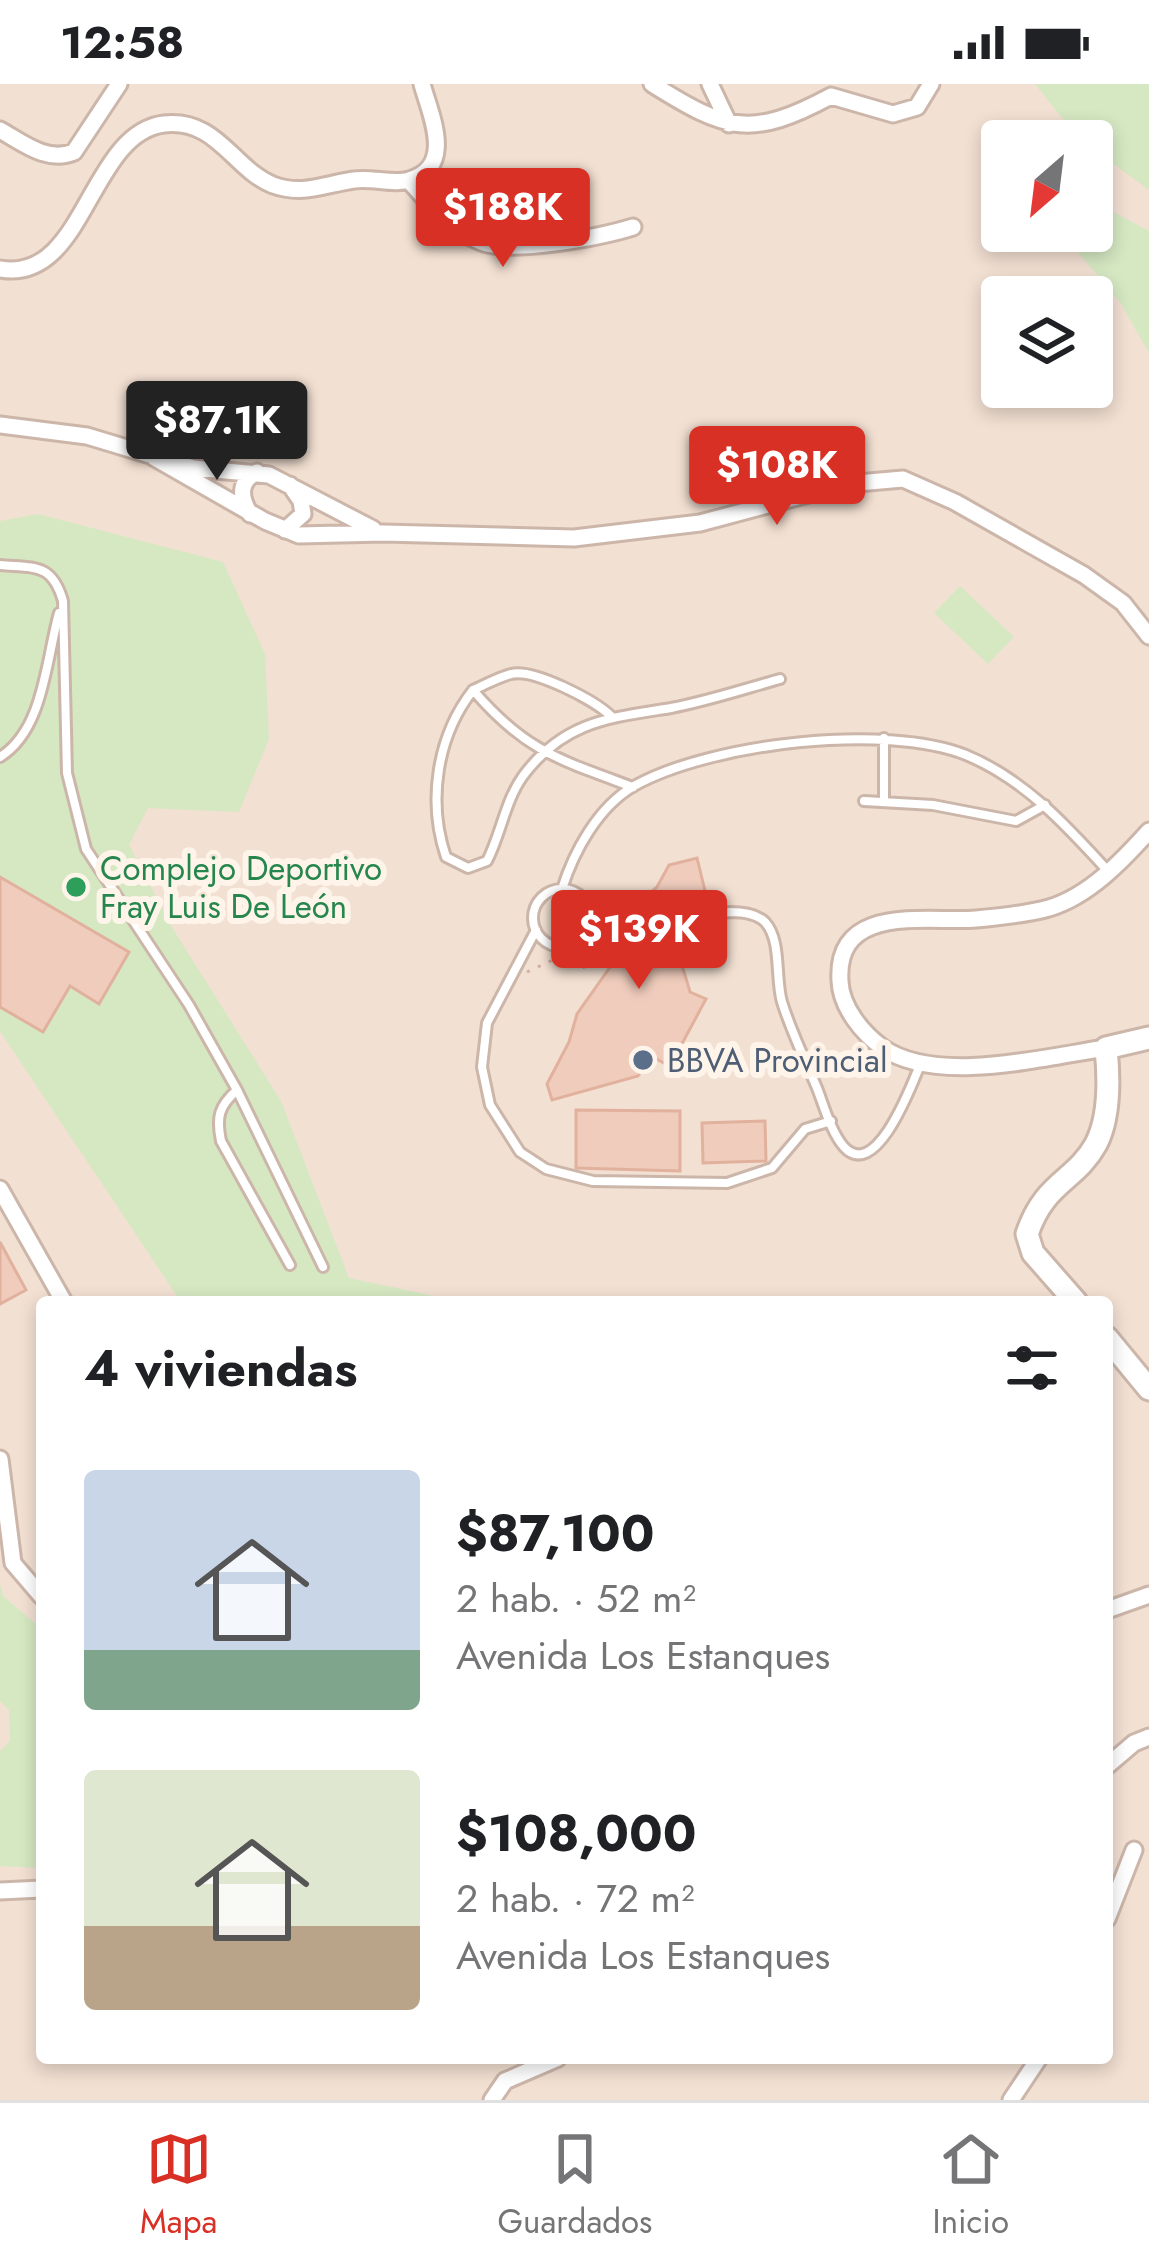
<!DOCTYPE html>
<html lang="es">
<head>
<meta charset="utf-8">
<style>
	body { margin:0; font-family:Jost,sans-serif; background:#f6f6f6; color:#202124; height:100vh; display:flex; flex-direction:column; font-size:45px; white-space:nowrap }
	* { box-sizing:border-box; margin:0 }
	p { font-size:39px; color:#757577 }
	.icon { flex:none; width:66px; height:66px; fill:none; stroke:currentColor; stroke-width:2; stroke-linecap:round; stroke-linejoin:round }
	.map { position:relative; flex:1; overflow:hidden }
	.side { position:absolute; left:36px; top:1212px; width:1077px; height:768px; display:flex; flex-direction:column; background:#fff; border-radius:12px; box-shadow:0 6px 18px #0003 }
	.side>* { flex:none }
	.needle { width:78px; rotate:208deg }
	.buttons { position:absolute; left:981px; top:36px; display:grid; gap:24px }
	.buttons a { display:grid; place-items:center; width:132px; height:132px; border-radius:12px; background:#fff; box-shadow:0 6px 18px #0003; font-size:60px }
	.price { position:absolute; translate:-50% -102px; padding:0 27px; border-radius:12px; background:#d93025; color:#fff; font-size:39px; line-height:78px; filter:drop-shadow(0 3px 6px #0008) }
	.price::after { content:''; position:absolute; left:50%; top:72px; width:36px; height:27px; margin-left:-18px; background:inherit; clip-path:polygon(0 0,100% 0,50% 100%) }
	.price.selected { background:#222; color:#fff }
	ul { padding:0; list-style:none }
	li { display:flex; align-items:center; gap:36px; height:300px; padding:0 48px }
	li span { display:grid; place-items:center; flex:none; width:336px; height:240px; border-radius:12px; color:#555 }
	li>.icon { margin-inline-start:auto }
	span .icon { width:144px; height:144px; fill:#fffc; stroke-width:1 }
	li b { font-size:51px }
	h2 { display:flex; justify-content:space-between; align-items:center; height:144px; padding:0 48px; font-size:51px }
	.status { display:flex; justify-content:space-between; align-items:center; height:84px; padding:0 60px; background:#fff; direction:ltr }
	.status svg { height:33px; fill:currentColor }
	.tabs { display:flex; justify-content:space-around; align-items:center; height:168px; border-top:3px solid #e0e0e0; background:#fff; font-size:33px; color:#757577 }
	.tabs a { display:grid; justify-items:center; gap:6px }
	.tabs .selected { color:#d93025 }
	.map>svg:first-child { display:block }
	.residential { fill:#f2e0d2; fill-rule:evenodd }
	.green { fill:#d5e8c2 }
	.building { fill:#efccbc; stroke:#e1b19d; stroke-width:3 }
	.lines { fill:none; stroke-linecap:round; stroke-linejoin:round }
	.service-casing { stroke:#ccb6aa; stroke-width:14 }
	.minor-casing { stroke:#ccb6aa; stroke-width:21 }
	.tertiary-casing { stroke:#ccb6aa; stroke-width:27 }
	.path { stroke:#d3af9f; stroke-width:3; stroke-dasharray:3 9; stroke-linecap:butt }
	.service { stroke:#fff; stroke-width:8 }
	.minor { stroke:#fff; stroke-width:15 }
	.tertiary { stroke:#fff; stroke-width:21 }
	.leisure-dot { fill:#2e9e5b; stroke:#fef4e9; stroke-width:4.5 }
	.service-dot { fill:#5c6f8a; stroke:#fef4e9; stroke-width:4.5 }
	.labels { text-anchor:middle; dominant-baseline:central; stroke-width:12; stroke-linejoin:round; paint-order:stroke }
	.leisure-label { font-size:33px; fill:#27864d; stroke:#fef4e9; text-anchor:start }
	.service-label { font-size:33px; fill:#4e5e75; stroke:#fef4e9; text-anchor:start }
</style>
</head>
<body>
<div class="status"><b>12:58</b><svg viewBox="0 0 49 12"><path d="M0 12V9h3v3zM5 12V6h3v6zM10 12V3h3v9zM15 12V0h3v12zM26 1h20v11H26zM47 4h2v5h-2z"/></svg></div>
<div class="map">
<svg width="1149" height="2016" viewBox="0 0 1149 2016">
	<rect width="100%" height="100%" fill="#fbefe3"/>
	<path class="residential" d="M0,0H1149V2016H0ZM1002,57H1092V147H1002ZM1002,213H1092V303H1002ZM42,1218H1107V1974H42Z"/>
	<path class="green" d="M1035,0H1149V106L1092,64V57L1078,54Z
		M1093,117L1149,147V269L1120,218L1060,147H1092Z
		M38,430L223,478L265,570L269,655L239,728L148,724L129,761L173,845L281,1017L349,1194L463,1218H181L0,947V437Z
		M960,502L1014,553L988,580L934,529Z
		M0,1500L3,1512L42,1545V1784L0,1782V1667L10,1657L9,1626L0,1617Z"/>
	<path class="building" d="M697,774L708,819L679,871L690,908L706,915L670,982L652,973L638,992L552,1016L547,1000L569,958L577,930L615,876L631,825L657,803L669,781Z
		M0,793L129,868L99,920L70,902L43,948L0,923Z
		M576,1026L680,1027V1087L576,1084Z
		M765,1037L766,1077L703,1079L702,1039Z
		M0,1158L26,1206L0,1220Z"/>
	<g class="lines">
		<defs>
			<path id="service" d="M0,481C35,484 52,479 63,517L67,689L86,765L189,921L237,1006L323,1183
				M473,606C485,601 498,593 511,590C533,584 594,616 611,632
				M884,654V718
				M0,673C44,646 46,575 59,529
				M633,703C560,676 525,667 473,606C437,652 427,717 446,773L468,784L487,777C501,750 505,717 523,692C564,637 609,634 671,624C708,617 744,605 780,595
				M864,717L933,721L1016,737L1045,721
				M562,805C574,767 598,723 634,702C711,659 885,639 966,671C1024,695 1066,741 1107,786
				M533 834a29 29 0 1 1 58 0a29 29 0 1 1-58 0Z
				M536,846L487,939L482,983L490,1021L520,1068L546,1085L593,1097L727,1099L772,1084L805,1045L831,1037
				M687,871C696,850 705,830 730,828C741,828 757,830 765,838C782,856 775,895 782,918C791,947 805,976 817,1004C824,1022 831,1048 844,1063C876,1098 912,1000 920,981
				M237,1006C219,1022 216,1033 221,1057L290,1181"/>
			<path id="minor" d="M652,0C727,47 751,55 831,12L893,30L917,23L931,0
				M710,0L729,40
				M0,46C23,59 47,79 74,68L119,0
				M409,97C431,121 450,146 481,158C511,170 601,153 633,143
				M0,185C85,200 89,49 164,40C217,34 233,85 273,101C303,112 325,100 354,96C371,93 394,101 409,96C456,83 430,30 422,0
				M0,341L87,352L193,384L269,391L373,445
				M153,373L265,437L299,451L383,449L574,454L700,439L846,400L903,395L955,418L1084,491L1123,519L1149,552
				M250,430C240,413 238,398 257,388
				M285,446L303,430L301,417L290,401
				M1106,964C1045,973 936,1001 883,964C862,949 841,923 840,897C835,818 929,839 976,835C1000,833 1026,830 1049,824C1089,812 1122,777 1149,747
				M0,1105L64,1218
				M0,1375L13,1479L42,1513
				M1107,1526L1149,1511
				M1107,1682L1134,1659L1149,1653
				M0,1807L42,1805
				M1107,1835L1134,1766
				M492,2016L505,1997L558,1974
				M1011,2016L1039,1974"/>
			<path id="tertiary" d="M1076,1218L1033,1169L1027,1150C1045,1097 1075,1098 1096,1060C1110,1033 1109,993 1106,964L1149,954
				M1107,1254L1149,1305"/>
		</defs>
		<use href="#service" class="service-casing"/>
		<use href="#minor" class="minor-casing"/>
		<use href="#tertiary" class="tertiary-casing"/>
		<path class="path" d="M527,888L555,875L581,884L598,879"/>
		<use href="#service" class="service"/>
		<use href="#minor" class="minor"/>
		<use href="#tertiary" class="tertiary"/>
	</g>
	<circle class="leisure-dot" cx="76" cy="803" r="12"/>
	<circle class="service-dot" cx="643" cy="976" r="12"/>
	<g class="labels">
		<g class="leisure-label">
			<text x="100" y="784">Complejo Deportivo<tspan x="100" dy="38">Fray Luis De León</tspan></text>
		</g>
		<g class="service-label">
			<text x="667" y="976">BBVA Provincial</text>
		</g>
	</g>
</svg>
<div class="buttons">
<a><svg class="needle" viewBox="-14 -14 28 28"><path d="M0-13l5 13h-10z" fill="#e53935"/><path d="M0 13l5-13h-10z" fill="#757577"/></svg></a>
<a><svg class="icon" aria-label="layers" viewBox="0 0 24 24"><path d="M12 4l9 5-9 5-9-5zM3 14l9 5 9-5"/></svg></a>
</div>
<b class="price" style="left:503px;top:186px">$188K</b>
<b class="price selected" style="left:217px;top:399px">$87.1K</b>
<b class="price" style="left:777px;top:444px">$108K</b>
<b class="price" style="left:639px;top:908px">$139K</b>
<section class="side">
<h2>4 viviendas<svg class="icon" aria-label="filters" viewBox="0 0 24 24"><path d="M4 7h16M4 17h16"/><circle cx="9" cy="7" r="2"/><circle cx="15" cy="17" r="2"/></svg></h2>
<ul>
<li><span style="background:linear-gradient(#c9d6e8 75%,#7fa58c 0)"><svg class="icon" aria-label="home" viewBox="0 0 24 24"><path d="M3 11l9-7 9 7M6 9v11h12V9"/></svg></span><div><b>$87,100</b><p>2 hab. · 52 m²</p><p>Avenida Los Estanques</p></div></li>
<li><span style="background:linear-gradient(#dfe7d0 65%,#b9a48a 0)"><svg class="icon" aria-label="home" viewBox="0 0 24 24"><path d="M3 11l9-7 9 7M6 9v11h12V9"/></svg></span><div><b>$108,000</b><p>2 hab. · 72 m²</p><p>Avenida Los Estanques</p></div></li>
</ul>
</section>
</div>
<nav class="tabs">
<a class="selected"><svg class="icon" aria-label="map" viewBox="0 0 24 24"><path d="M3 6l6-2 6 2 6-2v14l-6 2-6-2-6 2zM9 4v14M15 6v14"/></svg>Mapa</a>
<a><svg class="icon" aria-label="saved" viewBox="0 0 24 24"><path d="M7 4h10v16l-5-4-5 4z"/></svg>Guardados</a>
<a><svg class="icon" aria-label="home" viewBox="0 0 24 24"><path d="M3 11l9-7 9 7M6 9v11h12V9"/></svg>Inicio</a>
</nav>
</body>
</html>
